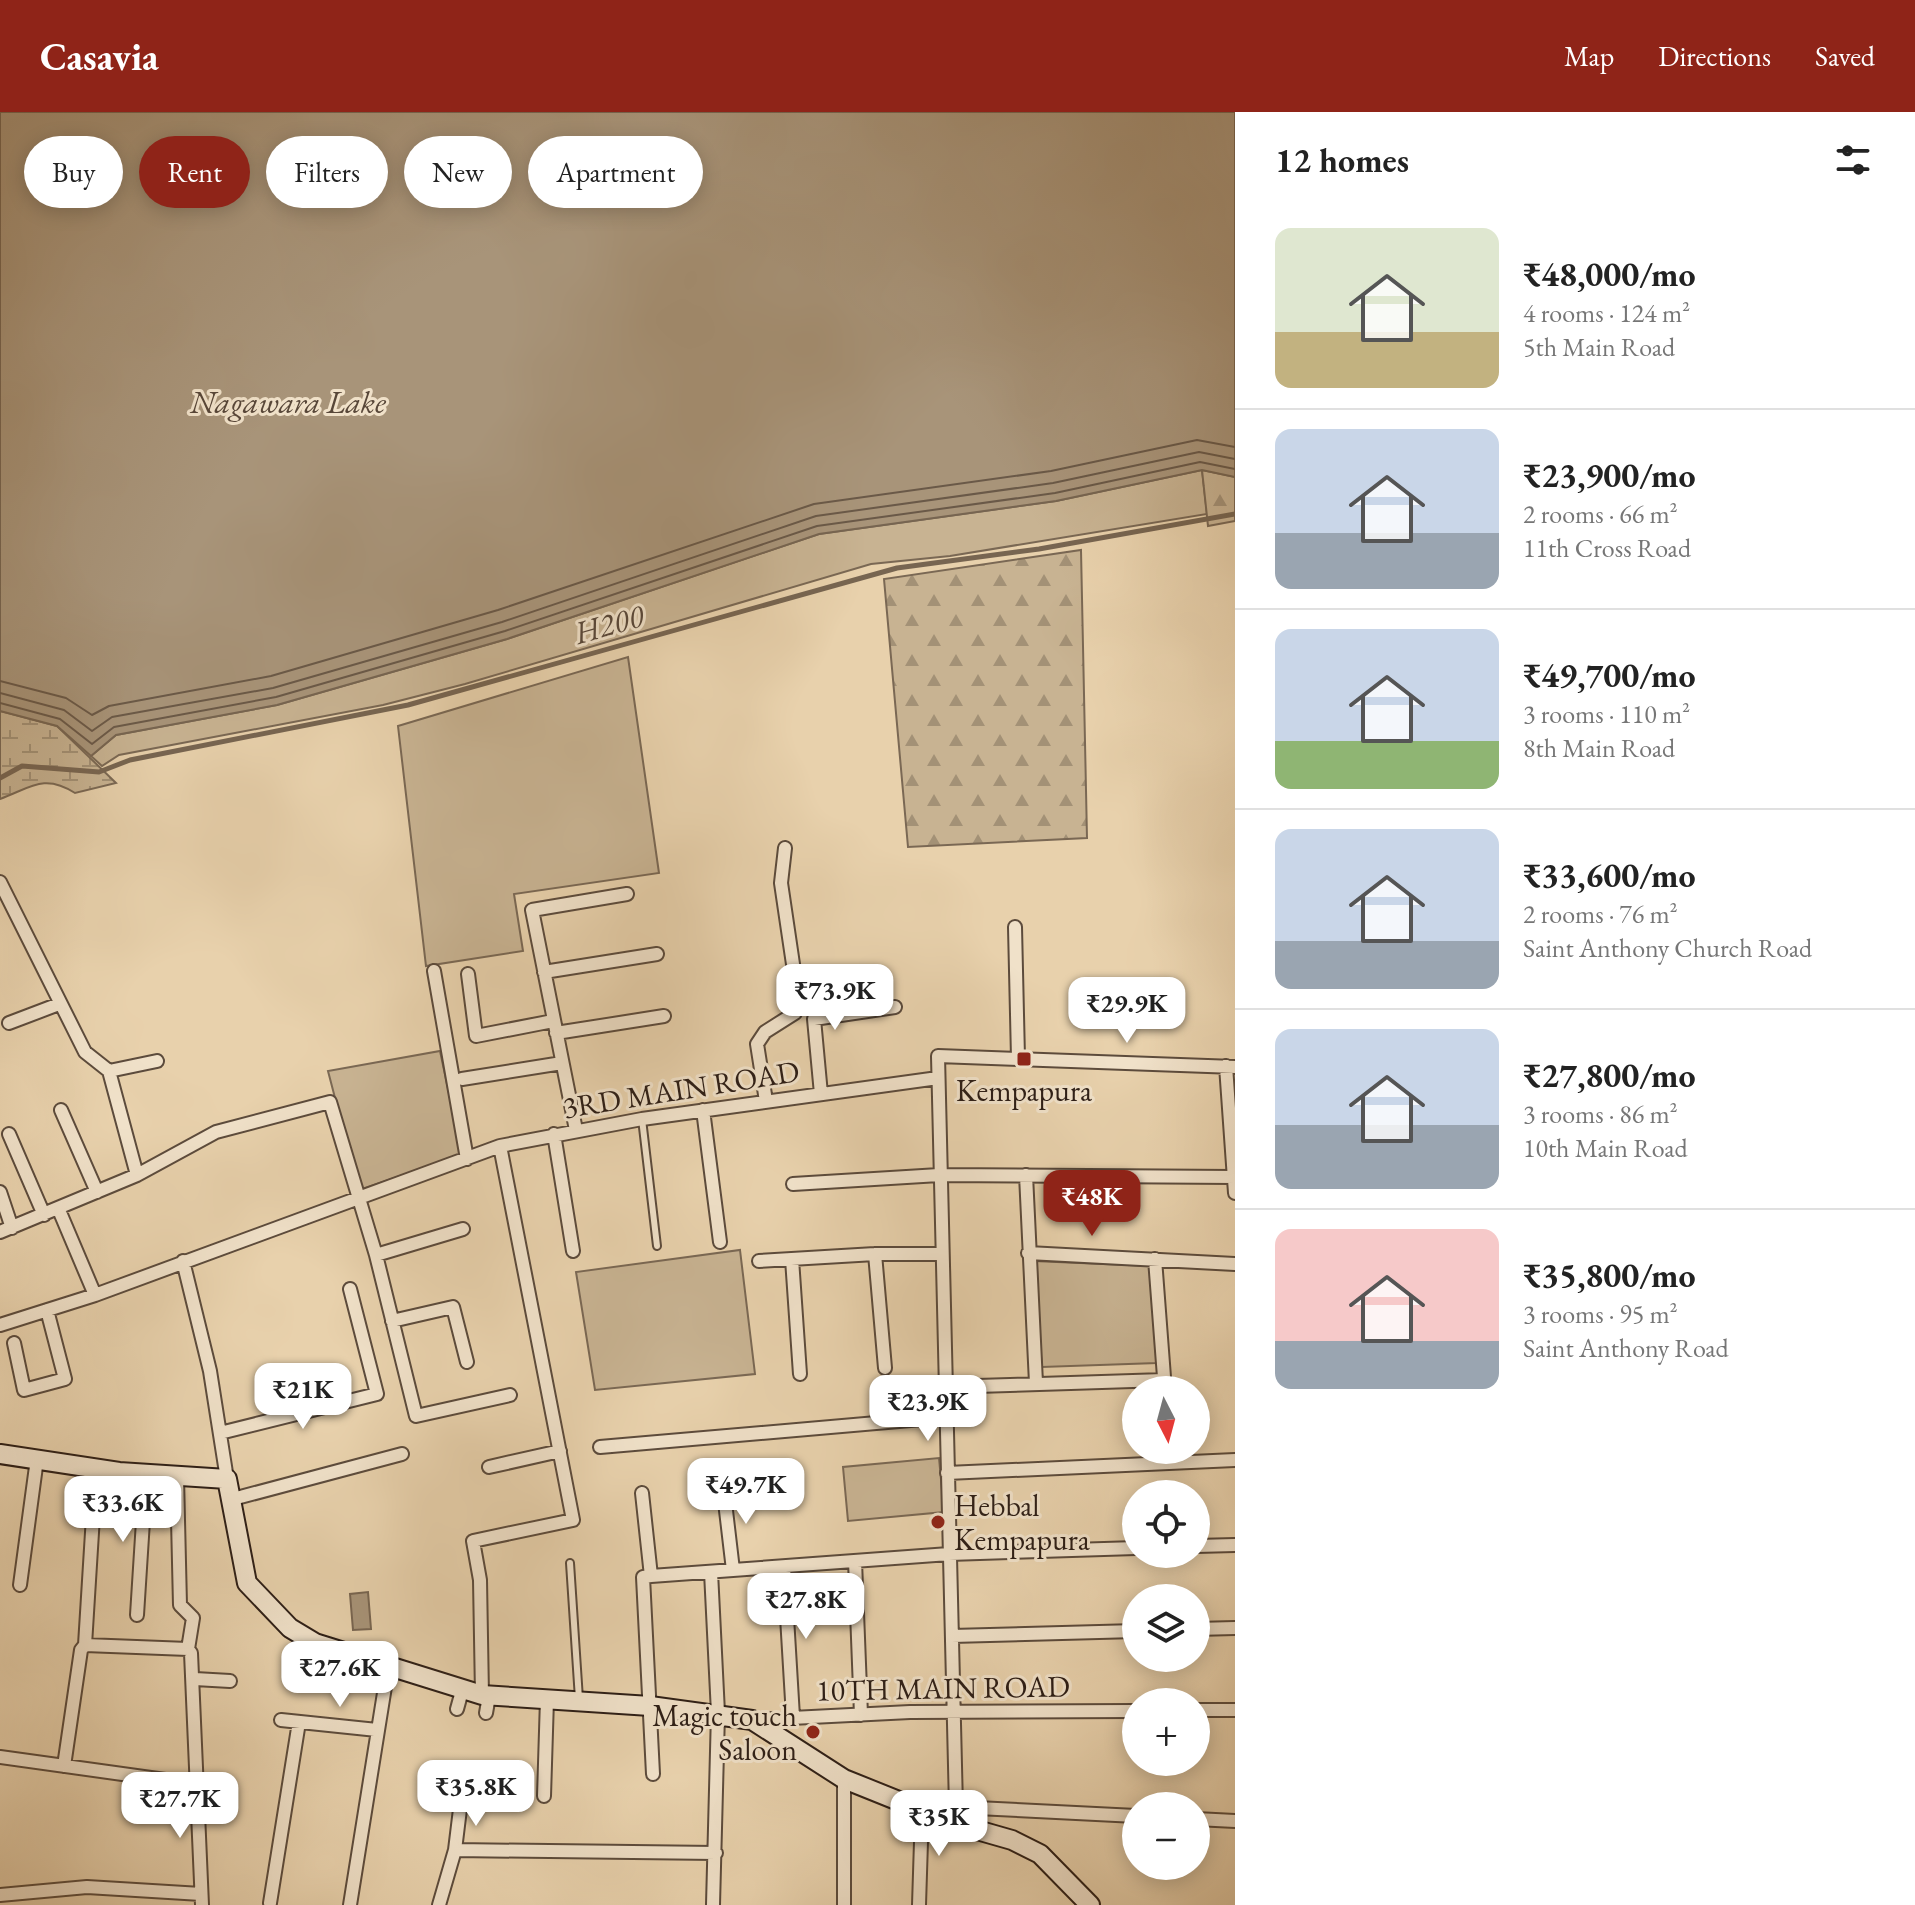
<!DOCTYPE html>
<html lang="en">
<head>
<meta charset="utf-8">
<style>
	body { margin:0; font-family:"EB Garamond",serif; background:#f2f2f2; color:#222; height:100vh; display:flex; flex-direction:column; font-size:30px; white-space:nowrap }
	* { box-sizing:border-box; margin:0 }
	p { font-size:26px; color:#767676 }
	.icon { flex:none; width:44px; height:44px; fill:none; stroke:currentColor; stroke-width:2; stroke-linecap:round; stroke-linejoin:round }
	.map { position:relative; flex:1; overflow:hidden }
	.side { display:flex; flex-direction:column; background:#fff; width:680px }
	.side>* { flex:none }
	.hud { position:absolute; left:24px; top:24px; width:760px; height:72px; display:flex; gap:16px }
	.needle { width:52px; rotate:174deg }
	.tools { position:absolute; left:1122px; top:1264px; display:grid; gap:16px }
	.tools a { display:grid; place-items:center; width:88px; height:88px; border-radius:50%; background:#fff; box-shadow:0 4px 20px #0003; font-size:40px }
	.price { position:absolute; translate:-50% -68px; padding:0 18px; border-radius:16px; background:#fff; color:#222; font-size:26px; line-height:52px; filter:drop-shadow(0 2px 4px #0008) }
	.price::after { content:''; position:absolute; left:50%; top:48px; width:24px; height:18px; margin-left:-12px; background:inherit; clip-path:polygon(0 0,100% 0,50% 100%) }
	.price.selected { background:#8f2418; color:#fff }
	ul { padding:0; list-style:none }
	li { display:flex; align-items:center; gap:24px; height:200px; padding:0 40px }
	li+li { border-top:2px solid #e0e0e0 }
	li span { display:grid; place-items:center; flex:none; width:224px; height:160px; border-radius:16px; color:#555 }
	li>.icon { margin-inline-start:auto }
	span .icon { width:96px; height:96px; fill:#fffc; stroke-width:1 }
	li b { font-size:34px }
	h2 { display:flex; justify-content:space-between; align-items:center; height:96px; padding:0 40px; font-size:34px }
	.pill { padding:0 28px; border-radius:36px; background:#fff; box-shadow:0 4px 20px #0003; font-size:28px; line-height:72px }
	.pill.selected { background:#8f2418; color:#fff }
	header { display:flex; align-items:center; gap:48px; box-sizing:border-box; height:112px; padding:0 40px; background:#8f2418; color:#fff }
	header strong { font-size:38px }
	nav { display:flex; gap:44px; margin-inline-start:auto; font-size:28px }
	main { display:flex; flex:1; min-height:0 }
	.map>svg:first-child { display:block }
	.green { fill:#c8b392; stroke:#7a6854; stroke-width:2 }
	.forest { fill:url(#forest-firs); stroke:#7a6854; stroke-width:2 }
	.wetland { fill:url(#wetland-marsh); stroke:#7a6854; stroke-width:2 }
	.water { fill:#a89479; stroke:#776551; stroke-width:2 }
	.lines { fill:none; stroke-linecap:round; stroke-linejoin:round }
	.shore { stroke:#6a5948; stroke-width:2 }
	.stream { stroke:#776551; stroke-width:5 }
	.lane-casing { stroke:#5c4b3c; stroke-width:10 }
	.street-casing { stroke:#5c4b3c; stroke-width:16 }
	.secondary-casing { stroke:#2d1e16; stroke-width:22 }
	.lane { stroke:#f0e1c9; stroke-width:6 }
	.street { stroke:#f0e1c9; stroke-width:12 }
	.secondary { stroke:#f0e1c9; stroke-width:18 }
	.poi-dot { fill:#8f2418; stroke:#f0e1c9; stroke-width:3 }
	.labels { text-anchor:middle; dominant-baseline:central; stroke-width:6; stroke-linejoin:round; paint-order:stroke }
	.street-label { font-size:30px; fill:#2d1e16; stroke:#f0e1c9 }
	.poi-label { font-size:30px; fill:#2d1e16; stroke:#f0e1c9 }
	.water-label { font-size:32px; font-style:italic; fill:#584739; stroke:#f0e1c9 }
</style>
</head>
<body>
<header>
<strong>Casavia</strong>
<nav><a>Map</a><a>Directions</a><a>Saved</a></nav>
</header>
<main>
<div class="map">
<svg width="1235" height="1793" viewBox="0 0 1235 1793">
	<defs>
		<pattern id="forest-firs" width="22" height="20" patternUnits="userSpaceOnUse" patternTransform="scale(2)"><rect width="22" height="20" fill="#c8b392"/><path d="M5 1l3.5 6h-7zM16 11l3.5 6h-7z" fill="#a39176"/></pattern>
		<pattern id="wetland-marsh" width="20" height="14" patternUnits="userSpaceOnUse" patternTransform="scale(2)"><rect width="20" height="14" fill="#c8b392"/><path d="M1 5h8M5 5V1M11 12h8M15 12V8" fill="none" stroke="#a39176"/></pattern>
	</defs>
	<rect width="100%" height="100%" fill="#e8d1ac"/>
	<filter id="stains"><feTurbulence type="fractalNoise" baseFrequency=".0025" numOctaves="4"/><feColorMatrix values="0 0 0 0 .2 0 0 0 0 .09 0 0 0 0 .02 0 0 0 .5 -.17"/></filter>
	<radialGradient id="worn" r=".72"><stop offset=".6" stop-color="#630" stop-opacity="0"/><stop offset="1" stop-color="#630" stop-opacity=".3"/></radialGradient>
	<path class="green" d="M1202,358L1207,402L950,444L871,452L465,572L383,593L119,643L102,654L91,644L116,623L277,593L507,527L819,422L1056,389Z
		M628,545L659,761L514,782L523,839L426,854L398,614Z
		M440,939L462,1043L359,1078L328,959Z
		M740,1138L755,1262L595,1278L576,1160Z
		M1033,1149L1151,1154L1157,1251L1042,1255Z
		M939,1346L944,1400L848,1409L843,1355Z"/>
	<path class="forest" d="M1202,358L1235,365V409L1208,414Z
		M1081,438L1087,726L908,735L884,467Z"/>
	<path class="wetland" d="M0,599L57,614L116,671L75,681C44,661 30,676 0,687Z"/>
	<path class="water" d="M0,0H1235V365L1202,358L1056,389L819,422L507,527L277,593L116,623L91,644L57,614L0,599Z
		M368,1480L371,1517L353,1518L350,1482Z"/>
	<g class="lines">
		<path class="shore" d="M0,569L66,586L92,603L109,594L271,564L498,498L814,392L1051,359L1197,328L1235,335
			M0,581L64,598L92,619L112,605L273,576L502,510L816,404L1053,371L1199,340L1235,347
			M0,591L60,607L92,632L114,615L276,585L505,519L817,414L1055,381L1200,350L1235,357"/>
		<path class="stream" d="M0,666L22,654L99,660L130,648L408,593L897,456L1039,437L1235,402"/>
		<defs>
			<path id="lane" d="M642,1007L657,1134
				M570,1451L579,1587"/>
			<path id="street" d="M0,770L85,940L109,959L137,1063
				M1015,815L1018,946
				M434,859L467,1047
				M544,860L657,842
				M468,862L476,924L553,909
				M9,911L59,892
				M556,921L664,904
				M1226,954L1235,1081
				M109,959L157,949
				M462,967L562,951
				M821,982L814,907L895,895
				M766,989L757,932L765,920L795,901L798,886L781,771L785,736
				M61,998L97,1080
				M703,998L720,1130
				M576,1018L532,798L627,782
				M9,1022L44,1103
				M554,1022L573,1139
				M1026,1063L1036,1271
				M793,1072L939,1063L1234,1065
				M0,1080L12,1116
				M59,1098L95,1183
				M0,1120L137,1063L216,1020L330,990L376,1143L416,1304L510,1283
				M1028,1141L1235,1152
				M875,1142L885,1256
				M376,1143L463,1117
				M792,1147L800,1262
				M1155,1147L1165,1278
				M183,1149L210,1259L227,1367
				M759,1149L875,1142H941
				M392,1209L453,1195L467,1250
				M0,1213L95,1183L500,1034L642,1007L938,966
				M14,1231L24,1278L65,1267L47,1198
				M944,1275L1164,1268
				M220,1321L377,1282L350,1177
				M600,1335L945,1305
				M489,1355L560,1339
				M947,1361L1235,1348
				M177,1365L180,1493L193,1506L188,1537
				M723,1373L733,1458
				M642,1381L651,1464L643,1465L653,1662
				M229,1388L402,1342
				M1196,1434L1235,1433
				M855,1449L861,1603
				M784,1455L793,1605
				M711,1460L718,1601L713,1793
				M651,1464L949,1442L1136,1436
				M20,1473L37,1347
				M137,1503L146,1362
				M1196,1517L1235,1516
				M952,1524L1136,1519
				M85,1533L96,1356
				M195,1567L230,1569
				M482,1583L480,1468L473,1429L573,1408L500,1034
				M457,1597L462,1579
				M1196,1598H1235
				M486,1601L489,1584
				M281,1608L377,1618
				M752,1608L910,1600L1136,1599
				M0,1645L194,1672
				M64,1654L81,1538L85,1533L188,1537L191,1541L202,1793
				M844,1667V1793
				M544,1684L547,1587
				M956,1695L938,944L1235,955
				M956,1701V1695L1136,1704
				M1196,1707L1235,1709
				M455,1738L716,1741
				M0,1783L87,1775L201,1782
				M270,1791L299,1610
				M350,1793L388,1556
				M439,1793L455,1738L461,1689
				M919,1793L922,1698"/>
			<path id="secondary" d="M0,1342L119,1360L227,1367L247,1471L290,1516L315,1531L482,1583L650,1594L752,1608L844,1667L956,1712L1012,1728L1040,1742L1090,1793"/>
		</defs>
		<use href="#lane" class="lane-casing"/>
		<use href="#street" class="street-casing"/>
		<use href="#secondary" class="secondary-casing"/>
		<use href="#lane" class="lane"/>
		<use href="#street" class="street"/>
		<use href="#secondary" class="secondary"/>
	</g>
	<g class="poi-dot">
		<rect x="1016" y="939" width="16" height="16" rx="4"/>
		<circle cx="938" cy="1410" r="8"/>
		<circle cx="813" cy="1620" r="8"/>
	</g>
	<g class="labels">
		<g class="street-label">
			<text transform="translate(681 977) rotate(-9)">3RD MAIN ROAD</text>
			<text transform="translate(943 1576) rotate(-1)">10TH MAIN ROAD</text>
		</g>
		<g class="poi-label">
			<text x="1024" y="978">Kempapura</text>
			<text x="954" y="1393" text-anchor="start">Hebbal<tspan x="954" dy="34">Kempapura</tspan></text>
			<text x="797" y="1603" text-anchor="end">Magic touch<tspan x="797" dy="34">Saloon</tspan></text>
		</g>
		<g class="water-label">
			<text x="288" y="290">Nagawara Lake</text>
			<text transform="translate(609 512) rotate(-16)">H200</text>
		</g>
	</g>
	<rect width="100%" height="100%" filter="url(#stains)"/>
	<rect width="100%" height="100%" fill="url(#worn)"/>
</svg>
<div class="tools">
<a><svg class="needle" viewBox="-14 -14 28 28"><path d="M0-13l5 13h-10z" fill="#e53935"/><path d="M0 13l5-13h-10z" fill="#767676"/></svg></a>
<a><svg class="icon" aria-label="locate" viewBox="0 0 24 24"><circle cx="12" cy="12" r="6"/><path d="M12 2v4M12 18v4M2 12h4M18 12h4"/></svg></a>
<a><svg class="icon" aria-label="layers" viewBox="0 0 24 24"><path d="M12 4l9 5-9 5-9-5zM3 14l9 5 9-5"/></svg></a>
<a>+</a>
<a>−</a>
</div>
<b class="price" style="left:835px;top:920px">₹73.9K</b>
<b class="price" style="left:1127px;top:933px">₹29.9K</b>
<b class="price selected" style="left:1092px;top:1126px">₹48K</b>
<b class="price" style="left:303px;top:1319px">₹21K</b>
<b class="price" style="left:928px;top:1331px">₹23.9K</b>
<b class="price" style="left:746px;top:1414px">₹49.7K</b>
<b class="price" style="left:123px;top:1432px">₹33.6K</b>
<b class="price" style="left:806px;top:1529px">₹27.8K</b>
<b class="price" style="left:340px;top:1597px">₹27.6K</b>
<b class="price" style="left:476px;top:1716px">₹35.8K</b>
<b class="price" style="left:180px;top:1728px">₹27.7K</b>
<b class="price" style="left:939px;top:1746px">₹35K</b>
<div class="hud">
<a class="pill">Buy</a>
<a class="pill selected">Rent</a>
<a class="pill">Filters</a>
<a class="pill">New</a>
<a class="pill">Apartment</a>
</div>
</div>
<section class="side">
<h2>12 homes<svg class="icon" aria-label="filters" viewBox="0 0 24 24"><path d="M4 7h16M4 17h16"/><circle cx="9" cy="7" r="2"/><circle cx="15" cy="17" r="2"/></svg></h2>
<ul>
<li><span style="background:linear-gradient(#dfe7d0 65%,#c2b280 0)"><svg class="icon" aria-label="home" viewBox="0 0 24 24"><path d="M3 11l9-7 9 7M6 9v11h12V9"/></svg></span><div><b>₹48,000/mo</b><p>4 rooms · 124 m²</p><p>5th Main Road</p></div></li>
<li><span style="background:linear-gradient(#c9d6e8 65%,#9aa5b1 0)"><svg class="icon" aria-label="home" viewBox="0 0 24 24"><path d="M3 11l9-7 9 7M6 9v11h12V9"/></svg></span><div><b>₹23,900/mo</b><p>2 rooms · 66 m²</p><p>11th Cross Road</p></div></li>
<li><span style="background:linear-gradient(#c9d6e8 70%,#8fb573 0)"><svg class="icon" aria-label="home" viewBox="0 0 24 24"><path d="M3 11l9-7 9 7M6 9v11h12V9"/></svg></span><div><b>₹49,700/mo</b><p>3 rooms · 110 m²</p><p>8th Main Road</p></div></li>
<li><span style="background:linear-gradient(#c9d6e8 70%,#9aa5b1 0)"><svg class="icon" aria-label="home" viewBox="0 0 24 24"><path d="M3 11l9-7 9 7M6 9v11h12V9"/></svg></span><div><b>₹33,600/mo</b><p>2 rooms · 76 m²</p><p>Saint Anthony Church Road</p></div></li>
<li><span style="background:linear-gradient(#c9d6e8 60%,#9aa5b1 0)"><svg class="icon" aria-label="home" viewBox="0 0 24 24"><path d="M3 11l9-7 9 7M6 9v11h12V9"/></svg></span><div><b>₹27,800/mo</b><p>3 rooms · 86 m²</p><p>10th Main Road</p></div></li>
<li><span style="background:linear-gradient(#f6c9c9 70%,#9aa5b1 0)"><svg class="icon" aria-label="home" viewBox="0 0 24 24"><path d="M3 11l9-7 9 7M6 9v11h12V9"/></svg></span><div><b>₹35,800/mo</b><p>3 rooms · 95 m²</p><p>Saint Anthony Road</p></div></li>
</ul>
</section>
</main>
</body>
</html>
